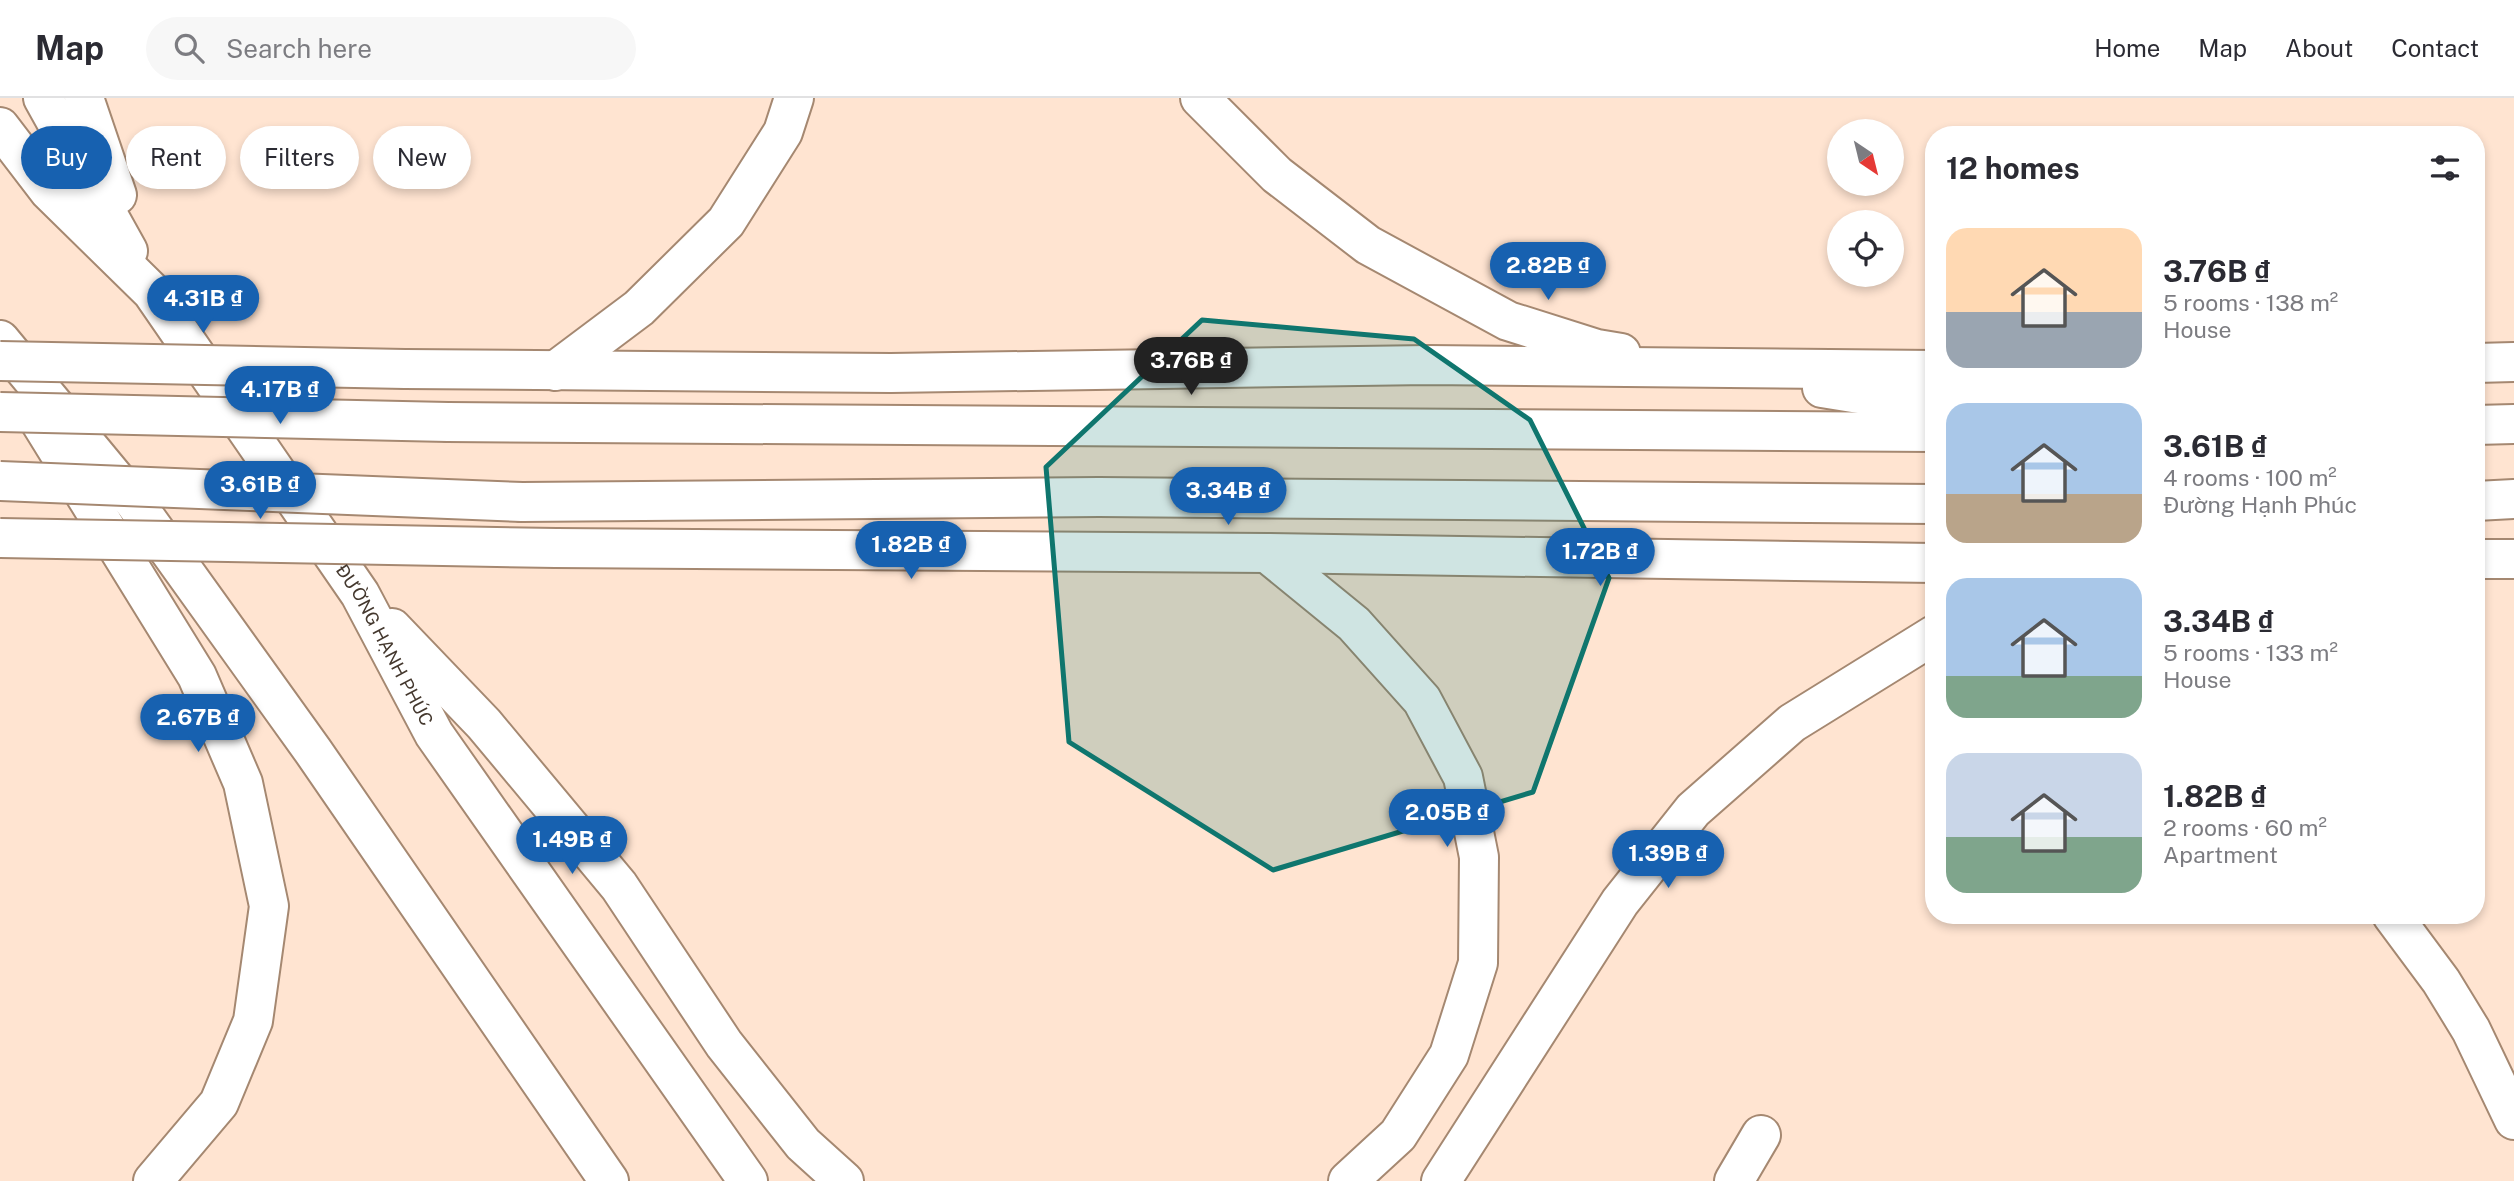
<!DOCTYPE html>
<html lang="en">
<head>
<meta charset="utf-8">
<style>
	body { margin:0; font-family:"Public Sans",sans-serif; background:#f7f7f7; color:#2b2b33; height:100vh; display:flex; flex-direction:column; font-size:26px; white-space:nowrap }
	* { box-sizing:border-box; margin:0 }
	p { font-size:23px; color:#7c7c81 }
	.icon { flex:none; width:38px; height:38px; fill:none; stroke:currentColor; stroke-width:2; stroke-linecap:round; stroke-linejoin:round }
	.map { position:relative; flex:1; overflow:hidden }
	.drawer { position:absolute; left:1925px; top:28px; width:560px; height:798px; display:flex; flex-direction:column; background:#fff; border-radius:28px; box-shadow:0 4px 10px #0003 }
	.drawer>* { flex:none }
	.banner { position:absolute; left:21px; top:28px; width:665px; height:63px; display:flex; gap:14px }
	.needle { width:46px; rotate:145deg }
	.controls { position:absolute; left:1827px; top:21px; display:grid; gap:14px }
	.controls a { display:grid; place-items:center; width:77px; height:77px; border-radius:50%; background:#fff; box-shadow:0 4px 10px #0003; font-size:35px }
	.price { position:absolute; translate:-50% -60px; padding:0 16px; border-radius:24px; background:#1761b0; color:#fff; font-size:23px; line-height:46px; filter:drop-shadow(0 2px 4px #0008) }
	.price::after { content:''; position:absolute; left:50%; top:42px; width:21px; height:16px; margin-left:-10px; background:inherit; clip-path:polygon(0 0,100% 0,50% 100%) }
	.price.selected { background:#222; color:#fff }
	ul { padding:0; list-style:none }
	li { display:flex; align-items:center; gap:21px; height:175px; padding:0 21px }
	li span { display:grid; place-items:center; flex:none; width:196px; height:140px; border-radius:21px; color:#555 }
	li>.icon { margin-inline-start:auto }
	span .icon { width:84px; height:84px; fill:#fffc; stroke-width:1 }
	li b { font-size:30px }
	h2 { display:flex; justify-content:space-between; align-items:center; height:84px; padding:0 21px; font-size:30px }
	.tag { padding:0 24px; border-radius:32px; background:#fff; box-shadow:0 4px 10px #0003; font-size:24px; line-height:63px }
	.tag.selected { background:#1761b0; color:#fff }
	header { display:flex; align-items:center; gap:42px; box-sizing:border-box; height:98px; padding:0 35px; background:#fff; border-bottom:2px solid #e1e1e2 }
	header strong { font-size:33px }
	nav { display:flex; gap:38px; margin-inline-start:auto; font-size:24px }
	.search { width:490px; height:63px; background:#f7f7f7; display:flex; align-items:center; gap:18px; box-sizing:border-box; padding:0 24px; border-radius:38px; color:#7c7c81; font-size:26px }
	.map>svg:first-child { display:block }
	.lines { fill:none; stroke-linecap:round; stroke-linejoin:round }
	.street-casing { stroke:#a58871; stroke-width:42 }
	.secondary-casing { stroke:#a58871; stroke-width:42 }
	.street { stroke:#fff; stroke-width:38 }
	.secondary { stroke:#fff; stroke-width:38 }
	.secondary-bridge-casing { stroke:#a58871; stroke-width:42; stroke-linecap:butt }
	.secondary-bridge { stroke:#fff; stroke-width:38 }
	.marked { fill:#0f766e; fill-opacity:0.2; stroke:#0f766e; stroke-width:5; stroke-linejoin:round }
	.labels { text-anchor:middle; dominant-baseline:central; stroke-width:5; stroke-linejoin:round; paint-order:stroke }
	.street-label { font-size:18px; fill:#44382e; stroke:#ffe4d1 }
</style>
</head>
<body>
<header>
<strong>Map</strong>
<div class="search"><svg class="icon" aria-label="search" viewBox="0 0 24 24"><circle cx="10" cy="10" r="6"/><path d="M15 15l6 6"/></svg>Search here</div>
<nav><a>Home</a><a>Map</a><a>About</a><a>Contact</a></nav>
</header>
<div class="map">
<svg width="2514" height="1083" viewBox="0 0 2514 1083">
	<rect width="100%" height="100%" fill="#ffe4d1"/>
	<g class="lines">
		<defs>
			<path id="street" d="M2392,817L2441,883L2471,932L2514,1022
				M1734,1083L1761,1037"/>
			<g id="secondary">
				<path d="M43,0L128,153"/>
				<path d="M84,0L117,97"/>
				<path d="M1200,0L1277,77L1368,147L1508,223L1597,251L1621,255"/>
				<path id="s1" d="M0,29L49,93L152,194L360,496L434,636L748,1083"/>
				<path d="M0,242L135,405L313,653L609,1083"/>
				<path d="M2476,265L2514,264"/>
				<path d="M405,271L891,275L1428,267L1934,272"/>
				<path d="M555,273L639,210L726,124L783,34L794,0"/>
				<path d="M1822,290L1934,308"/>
				<path d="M34,314L197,578L243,685L269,808L253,923L219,1005L153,1083"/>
				<path d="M448,324L1934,334"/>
				<path d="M2476,327L2514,326"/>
				<path d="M2476,403L2514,401"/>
				<path d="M522,404L1099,399L1934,406"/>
				<path d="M556,450L1267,455L1934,465"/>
				<path d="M1267,455L1354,526L1422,602L1463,679L1479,759L1478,865L1449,957L1398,1037L1348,1083"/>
				<path d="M2476,461H2514"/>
				<path d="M392,530L484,626L619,788L724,946L803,1046L844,1083"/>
				<path d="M1441,1083L1620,804L1693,712L1792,625L1934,537"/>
			</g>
		</defs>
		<use href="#street" class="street-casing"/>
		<use href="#secondary" class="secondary-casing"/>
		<use href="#street" class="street"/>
		<use href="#secondary" class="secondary"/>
		<defs>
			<path id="secondary-bridge" d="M0,263L405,271
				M0,314L448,324
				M0,383L522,404
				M0,440L556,450"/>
		</defs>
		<use href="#secondary-bridge" class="secondary-bridge-casing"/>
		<use href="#secondary-bridge" class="secondary-bridge"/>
	</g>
	<path class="marked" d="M1202,222L1414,241L1530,322L1609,480L1533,694L1273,772L1069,644L1046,369Z"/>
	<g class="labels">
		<g class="street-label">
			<text stroke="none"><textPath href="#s1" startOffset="648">ĐƯỜNG HẠNH PHÚC</textPath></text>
		</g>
	</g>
</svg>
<div class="controls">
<a><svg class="needle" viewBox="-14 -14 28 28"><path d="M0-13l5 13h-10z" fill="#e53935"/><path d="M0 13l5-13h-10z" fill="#7c7c81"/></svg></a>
<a><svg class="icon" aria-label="locate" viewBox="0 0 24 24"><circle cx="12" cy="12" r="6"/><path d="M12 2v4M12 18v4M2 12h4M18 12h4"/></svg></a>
</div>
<b class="price" style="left:1548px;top:204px">2.82B ₫</b>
<b class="price" style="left:203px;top:237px">4.31B ₫</b>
<b class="price selected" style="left:1191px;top:299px">3.76B ₫</b>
<b class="price" style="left:280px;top:328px">4.17B ₫</b>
<b class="price" style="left:260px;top:423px">3.61B ₫</b>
<b class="price" style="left:1228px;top:429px">3.34B ₫</b>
<b class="price" style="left:911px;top:483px">1.82B ₫</b>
<b class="price" style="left:1600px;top:490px">1.72B ₫</b>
<b class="price" style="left:198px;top:656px">2.67B ₫</b>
<b class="price" style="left:1447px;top:751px">2.05B ₫</b>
<b class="price" style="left:572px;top:778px">1.49B ₫</b>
<b class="price" style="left:1668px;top:792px">1.39B ₫</b>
<div class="banner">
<a class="tag selected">Buy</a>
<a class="tag">Rent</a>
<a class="tag">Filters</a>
<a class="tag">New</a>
</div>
<section class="drawer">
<h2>12 homes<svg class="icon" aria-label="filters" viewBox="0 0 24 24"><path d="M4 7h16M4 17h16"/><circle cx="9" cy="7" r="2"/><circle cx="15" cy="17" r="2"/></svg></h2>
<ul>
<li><span style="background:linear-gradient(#ffd9b3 60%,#9aa5b1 0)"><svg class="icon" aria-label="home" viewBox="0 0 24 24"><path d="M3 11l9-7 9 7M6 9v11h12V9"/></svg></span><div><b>3.76B ₫</b><p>5 rooms · 138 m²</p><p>House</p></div></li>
<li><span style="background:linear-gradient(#a9c7e8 65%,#b9a48a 0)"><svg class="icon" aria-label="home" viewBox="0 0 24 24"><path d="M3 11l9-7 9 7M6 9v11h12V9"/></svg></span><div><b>3.61B ₫</b><p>4 rooms · 100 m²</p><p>Đường Hạnh Phúc</p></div></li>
<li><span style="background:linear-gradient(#a9c7e8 70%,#7fa58c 0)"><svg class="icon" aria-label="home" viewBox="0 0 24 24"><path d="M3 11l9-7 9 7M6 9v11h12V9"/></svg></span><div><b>3.34B ₫</b><p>5 rooms · 133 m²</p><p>House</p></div></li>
<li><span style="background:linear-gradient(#c9d6e8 60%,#7fa58c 0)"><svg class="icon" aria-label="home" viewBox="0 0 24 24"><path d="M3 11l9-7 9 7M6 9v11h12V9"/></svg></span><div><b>1.82B ₫</b><p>2 rooms · 60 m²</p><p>Apartment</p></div></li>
</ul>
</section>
</div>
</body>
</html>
